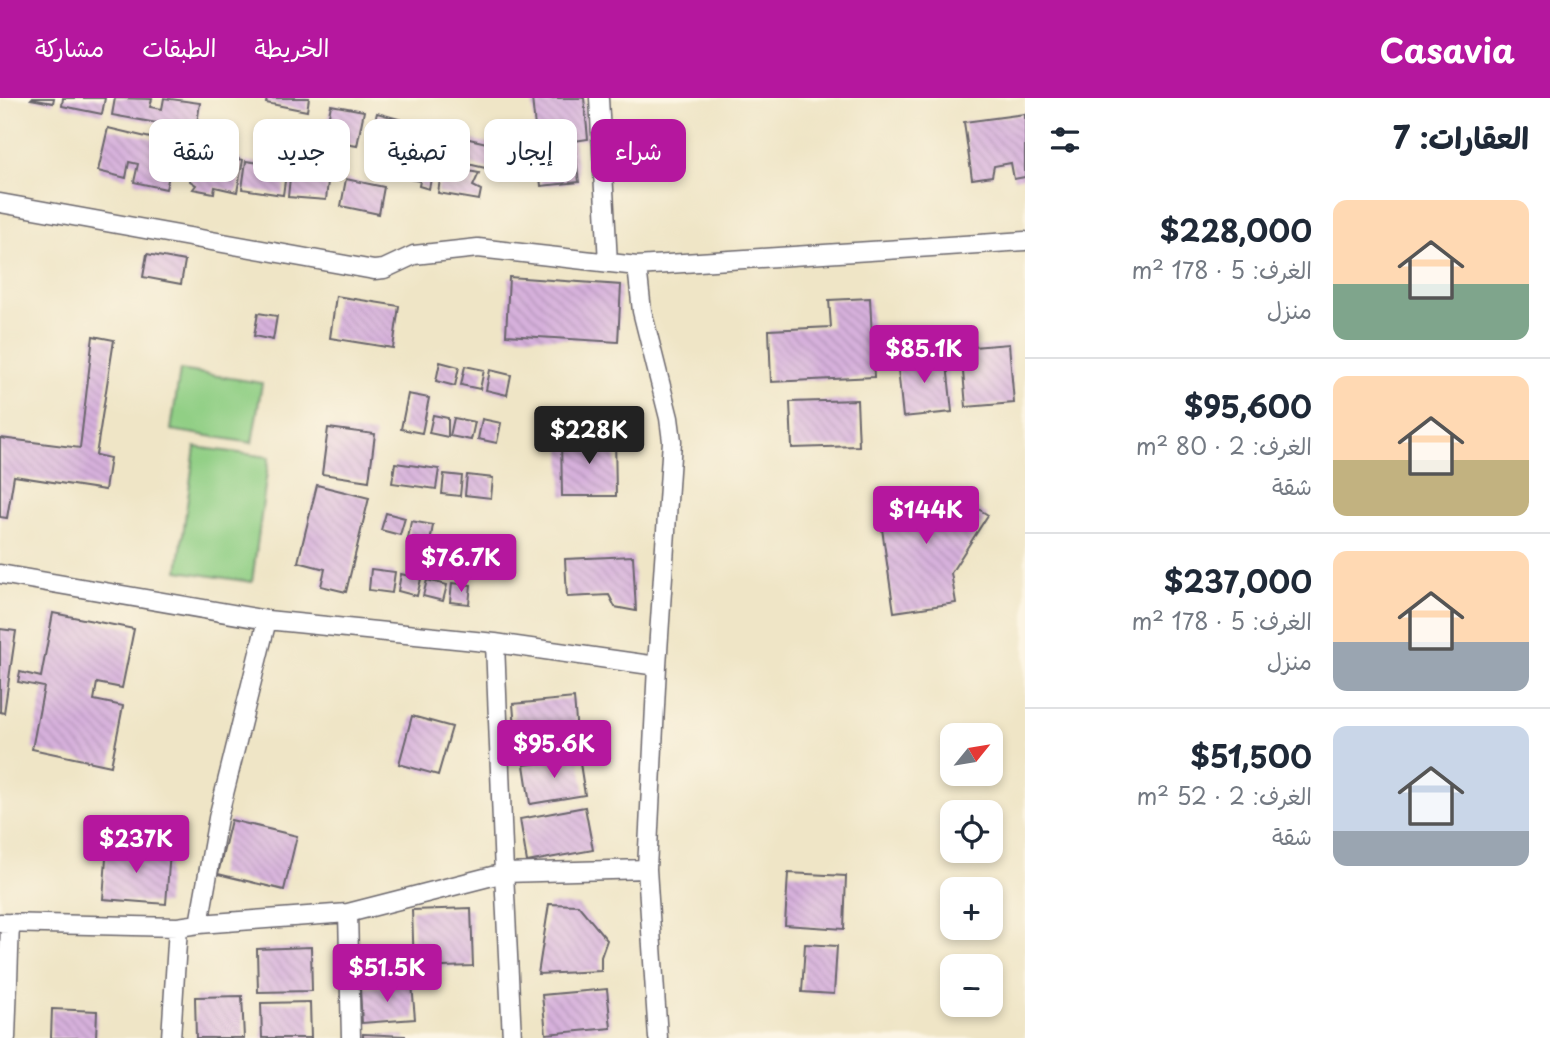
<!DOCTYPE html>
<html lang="ar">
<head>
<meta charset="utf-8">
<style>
	body { margin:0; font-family:"Playpen Sans","Playpen Sans Arabic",sans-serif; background:#f6f6f7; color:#1f2937; direction:rtl; height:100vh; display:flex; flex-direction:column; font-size:26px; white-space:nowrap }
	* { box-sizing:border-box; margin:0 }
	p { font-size:23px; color:#747a83 }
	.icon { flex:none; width:38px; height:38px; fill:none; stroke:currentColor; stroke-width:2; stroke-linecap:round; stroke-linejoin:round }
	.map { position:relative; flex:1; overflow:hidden; direction:ltr }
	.panel { display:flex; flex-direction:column; background:#fff; width:525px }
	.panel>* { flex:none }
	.banner { position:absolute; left:21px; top:21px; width:665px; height:63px; direction:rtl; display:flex; gap:14px }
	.needle { width:46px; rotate:60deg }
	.tools { position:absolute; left:940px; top:625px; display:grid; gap:14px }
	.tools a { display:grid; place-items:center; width:63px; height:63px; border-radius:14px; background:#fff; box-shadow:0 4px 10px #0003; font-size:35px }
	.price { position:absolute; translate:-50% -60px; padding:0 16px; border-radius:7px; background:#b5179e; color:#fff; font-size:23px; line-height:46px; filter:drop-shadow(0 2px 4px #0008) }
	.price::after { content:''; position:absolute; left:50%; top:42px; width:21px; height:16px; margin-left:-10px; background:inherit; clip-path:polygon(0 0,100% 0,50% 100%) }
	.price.current { background:#222; color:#fff }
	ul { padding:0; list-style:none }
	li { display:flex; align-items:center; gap:21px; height:175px; padding:0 21px }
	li+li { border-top:2px solid #e0e1e3 }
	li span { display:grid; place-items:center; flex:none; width:196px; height:140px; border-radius:14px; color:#555 }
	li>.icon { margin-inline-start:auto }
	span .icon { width:84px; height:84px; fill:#fffc; stroke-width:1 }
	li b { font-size:30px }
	h2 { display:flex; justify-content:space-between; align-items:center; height:84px; padding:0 21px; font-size:30px }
	.chip { padding:0 24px; border-radius:14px; background:#fff; box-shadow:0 4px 10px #0003; font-size:24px; line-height:63px }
	.chip.current { background:#b5179e; color:#fff }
	header { display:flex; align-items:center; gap:42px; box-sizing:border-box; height:98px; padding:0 35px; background:#b5179e; color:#fff }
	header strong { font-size:33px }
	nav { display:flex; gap:38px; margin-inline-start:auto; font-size:24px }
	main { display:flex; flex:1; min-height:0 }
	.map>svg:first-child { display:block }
	.pitch { fill:#91cf85; stroke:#5a7860; stroke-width:2 }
	.building { fill:url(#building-back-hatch) }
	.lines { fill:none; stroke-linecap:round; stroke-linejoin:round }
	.street-casing { stroke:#6a666c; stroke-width:21 }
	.street { stroke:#fff; stroke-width:18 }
</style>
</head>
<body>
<header>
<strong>Casavia</strong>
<nav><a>الخريطة</a><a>الطبقات</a><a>مشاركة</a></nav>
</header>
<main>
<section class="panel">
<h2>العقارات: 7<svg class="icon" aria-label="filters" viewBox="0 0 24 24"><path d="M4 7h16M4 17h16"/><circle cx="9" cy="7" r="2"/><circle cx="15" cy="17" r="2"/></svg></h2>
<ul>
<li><span style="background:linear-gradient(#ffd9b3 60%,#7fa58c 0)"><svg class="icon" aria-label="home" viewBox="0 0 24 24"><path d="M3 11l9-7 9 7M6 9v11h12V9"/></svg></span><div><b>$228,000</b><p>الغرف: 5 · 178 m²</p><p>منزل</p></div></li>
<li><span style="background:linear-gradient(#ffd9b3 60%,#c2b280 0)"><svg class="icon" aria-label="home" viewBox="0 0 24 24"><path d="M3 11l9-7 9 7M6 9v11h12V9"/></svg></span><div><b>$95,600</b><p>الغرف: 2 · 80 m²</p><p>شقة</p></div></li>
<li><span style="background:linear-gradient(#ffd9b3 65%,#9aa5b1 0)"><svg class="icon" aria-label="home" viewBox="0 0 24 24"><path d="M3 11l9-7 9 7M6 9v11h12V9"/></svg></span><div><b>$237,000</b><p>الغرف: 5 · 178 m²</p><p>منزل</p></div></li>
<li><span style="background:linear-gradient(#c9d6e8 75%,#9aa5b1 0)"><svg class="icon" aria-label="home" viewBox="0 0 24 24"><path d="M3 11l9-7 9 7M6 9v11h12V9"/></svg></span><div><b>$51,500</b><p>الغرف: 2 · 52 m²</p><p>شقة</p></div></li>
</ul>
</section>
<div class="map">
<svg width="1025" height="940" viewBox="0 0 1025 940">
	<defs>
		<pattern id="building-back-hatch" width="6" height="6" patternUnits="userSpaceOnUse" patternTransform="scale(1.75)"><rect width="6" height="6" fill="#d6b0db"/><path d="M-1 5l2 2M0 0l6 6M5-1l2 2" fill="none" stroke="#b797bd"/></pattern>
	</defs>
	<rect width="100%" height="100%" fill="#fcf5e5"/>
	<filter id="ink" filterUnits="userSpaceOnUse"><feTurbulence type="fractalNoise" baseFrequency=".0143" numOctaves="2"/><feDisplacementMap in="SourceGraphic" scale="14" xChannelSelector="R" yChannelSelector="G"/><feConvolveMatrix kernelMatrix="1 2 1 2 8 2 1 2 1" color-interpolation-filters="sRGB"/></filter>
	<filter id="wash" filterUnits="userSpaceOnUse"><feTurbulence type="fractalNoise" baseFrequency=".00686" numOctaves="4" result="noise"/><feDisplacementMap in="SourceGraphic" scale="28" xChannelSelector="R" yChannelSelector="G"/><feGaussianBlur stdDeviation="1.57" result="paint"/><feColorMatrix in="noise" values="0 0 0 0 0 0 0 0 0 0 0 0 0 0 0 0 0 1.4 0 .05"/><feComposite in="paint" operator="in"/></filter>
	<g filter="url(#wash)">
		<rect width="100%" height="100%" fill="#efe5c6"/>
		<path class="pitch" d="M180,272L262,285L252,345L171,332Z
			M195,349L269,359L252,484L178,473Z"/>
		<g id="blocks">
			<path class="building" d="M32,0H54L53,5L31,1Z
				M63,0H105L102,16L62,8Z
				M115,0L152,1L150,9L162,11L164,0L200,5L196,32L112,17Z
				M267,0H309L307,13L266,5Z
				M532,0H584L588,41L574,43L579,84L541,88Z
				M331,7L364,13L357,48L318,41L322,21L328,22Z
				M377,15L413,25L405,54L369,43Z
				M1025,16V79L1014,81L1011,65L994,68L992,78L972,81L964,24Z
				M108,30L176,46L166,91L134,84L138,66L129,64L126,80L98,73Z
				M419,34L456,40L452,66L414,60Z
				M465,40L491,46L489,57L505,65L503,74L459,64Z
				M196,53L243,62L237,94L215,89L214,95L193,91L196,87L190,83Z
				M392,57L434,66L429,91L419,88L420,83L388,77Z
				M246,63L287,69L283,97L242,91Z
				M442,68L479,75L473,88L481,92L479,102L438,95Z
				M291,70L329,74L326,102L288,99Z
				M346,81L384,89L379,116L341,108Z
				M147,156L185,163L181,186L143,179Z
				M509,179L621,187L618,244L506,237Z
				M336,198L399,208L393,250L330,240Z
				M870,200L874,279L771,284L769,232L831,229L829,202Z
				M258,215L277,218L273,242L254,238Z
				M93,238L114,242L96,357L110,360L105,392L14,378L7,420L0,419V340L80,350Z
				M1009,246L1014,305L966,309L961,250Z
				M946,256L952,314L903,319L897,261Z
				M440,264L459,269L455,288L436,283Z
				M465,268L484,272L480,291L461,287Z
				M490,272L511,277L507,297L486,292Z
				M408,296L429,300L422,335L401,331Z
				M857,302L859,348L792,350L790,304Z
				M433,317L448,320V339L429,335Z
				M454,320L475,324L471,342L450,338Z
				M482,321L501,325L497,345L478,341Z
				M328,330L375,336L369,383L322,376Z
				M561,337H615L616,398H562Z
				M395,365L439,371L436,391L392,385Z
				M444,376L462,378L460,398L442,396Z
				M467,377L493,380L491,400L465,397Z
				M317,387L369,400L346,494L321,488L325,471L298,464Z
				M950,393L988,417L951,475L956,505L894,514L878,403Z
				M386,415L405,420L400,437L381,432Z
				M411,423L433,427L430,445L408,441Z
				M633,458L636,513L615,509L609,497L567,499L565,461Z
				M371,471L395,474L392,495L369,492Z
				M401,476L421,481L417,498L398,493Z
				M427,482L447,487L443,503L423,498Z
				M452,485L471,487L469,506L450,504Z
				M53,515L134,531L122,590L97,585L94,602L123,608L111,668L32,651L44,589L18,584L20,574L41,579Z
				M0,531L16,533L4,615L0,614Z
				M574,600L578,647L517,653L513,606Z
				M412,618L452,629L438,677L399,666Z
				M579,659L585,697L530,706L524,667Z
				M585,709L593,752L527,764L520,721Z
				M231,722L297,738L284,792L218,776Z
				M107,747L170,753L166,806L103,801Z
				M788,775L846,778L844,831L785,827Z
				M549,806L578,807L607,842L601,859V873L538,876Z
				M471,810L473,868L414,870L412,812Z
				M805,846L837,848L834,896L802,894Z
				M311,849L312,893L258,894L257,851Z
				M412,886L415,921L362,925L360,890Z
				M607,891L611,930L546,936L542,897Z
				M242,898L244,940H196L195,899Z
				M310,904L311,940H262L261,905Z
				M52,911L97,913L96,940H51Z
				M363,936L405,938V940H363Z"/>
		</g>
	</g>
	<g filter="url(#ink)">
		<use href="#blocks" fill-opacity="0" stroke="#6a666c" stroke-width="2"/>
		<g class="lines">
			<defs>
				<path id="street" d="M599,0L608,165
					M0,105L374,172L384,171L414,157L478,150L637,168L1025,143
					M637,168L642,213L669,320L672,343L657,568L647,771L658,940
					M0,476L267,522L495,545L657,568
					M495,545L504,775L512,940
					M348,815L351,940
					M0,825L178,829L199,826L348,815L504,775L647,771
					M199,826L218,720L267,522
					M6,940L10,825
					M171,940L178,829"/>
			</defs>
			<use href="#street" class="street-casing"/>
			<use href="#street" class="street"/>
		</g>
	</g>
</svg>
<div class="tools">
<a><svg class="needle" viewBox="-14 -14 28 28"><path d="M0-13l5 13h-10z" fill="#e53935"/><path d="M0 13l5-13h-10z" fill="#747a83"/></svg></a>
<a><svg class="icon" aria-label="locate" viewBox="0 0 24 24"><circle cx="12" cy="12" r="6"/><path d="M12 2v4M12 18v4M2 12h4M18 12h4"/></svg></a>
<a>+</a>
<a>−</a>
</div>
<b class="price" style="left:924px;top:287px">$85.1K</b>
<b class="price current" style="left:589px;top:368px">$228K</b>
<b class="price" style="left:926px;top:448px">$144K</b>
<b class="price" style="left:461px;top:496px">$76.7K</b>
<b class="price" style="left:554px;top:682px">$95.6K</b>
<b class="price" style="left:136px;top:777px">$237K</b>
<b class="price" style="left:387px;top:906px">$51.5K</b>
<div class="banner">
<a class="chip current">شراء</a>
<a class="chip">إيجار</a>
<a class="chip">تصفية</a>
<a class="chip">جديد</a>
<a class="chip">شقة</a>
</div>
</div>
</main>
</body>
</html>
